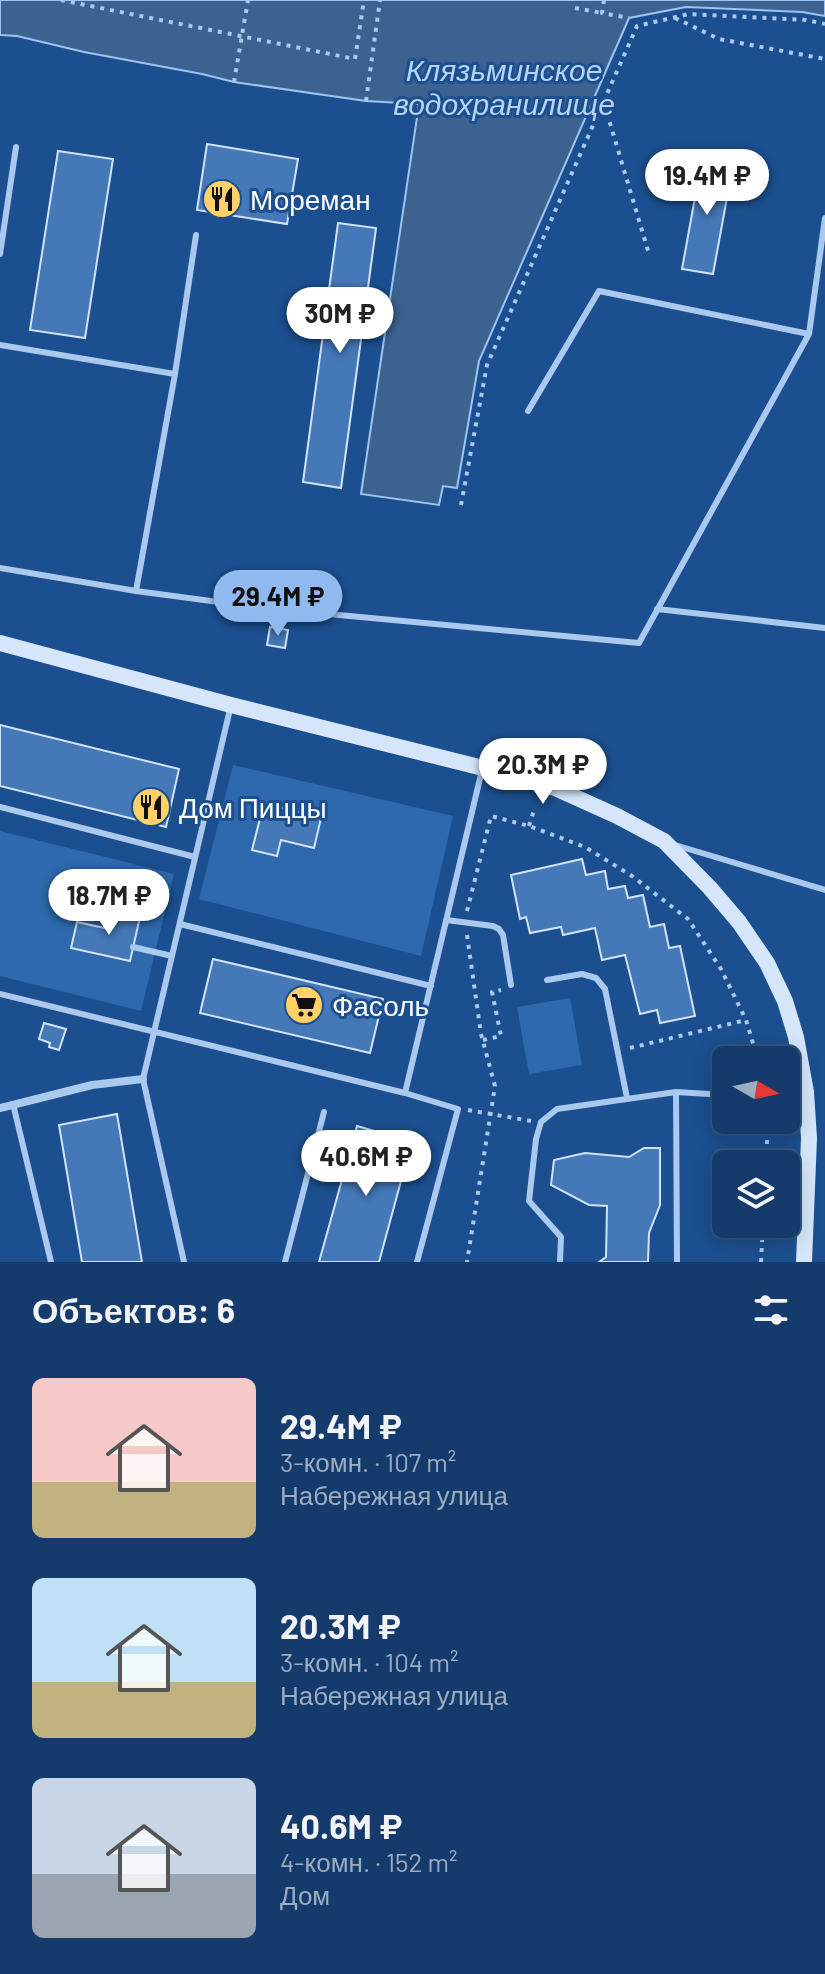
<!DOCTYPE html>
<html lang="ru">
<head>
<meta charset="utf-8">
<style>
	body { margin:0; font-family:Barlow,sans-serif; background:#1d4271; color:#f1f3f6; height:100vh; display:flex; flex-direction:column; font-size:30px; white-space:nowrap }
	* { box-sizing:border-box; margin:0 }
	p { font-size:26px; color:#9dadc1 }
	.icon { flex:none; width:44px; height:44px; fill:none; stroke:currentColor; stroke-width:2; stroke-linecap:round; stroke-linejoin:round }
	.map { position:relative; height:1262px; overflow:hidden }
	.side { display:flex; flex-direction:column; background:#143b6b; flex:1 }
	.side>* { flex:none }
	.needle { width:52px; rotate:99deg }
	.tools { position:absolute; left:712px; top:1046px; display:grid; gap:16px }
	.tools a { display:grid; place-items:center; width:88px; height:88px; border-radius:12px; background:#143b6b; box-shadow:0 4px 20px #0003,0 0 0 2px #33557e; font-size:40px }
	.price { position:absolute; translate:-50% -68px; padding:0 18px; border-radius:28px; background:#fff; color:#222; font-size:26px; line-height:52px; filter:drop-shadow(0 2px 4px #0008) }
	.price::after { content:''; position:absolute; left:50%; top:48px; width:24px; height:18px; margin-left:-12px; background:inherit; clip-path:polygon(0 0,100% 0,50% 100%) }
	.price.current { background:#90b9f0; color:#111 }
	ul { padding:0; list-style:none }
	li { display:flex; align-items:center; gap:24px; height:200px; padding:0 32px }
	li span { display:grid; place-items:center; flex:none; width:224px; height:160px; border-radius:12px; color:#555 }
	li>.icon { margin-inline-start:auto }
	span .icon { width:96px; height:96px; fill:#fffc; stroke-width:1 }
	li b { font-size:34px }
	h2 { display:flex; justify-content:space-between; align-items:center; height:96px; padding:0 32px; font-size:34px }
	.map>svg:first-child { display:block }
	.green { fill:#2e69ad }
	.water { fill:#3c6290; stroke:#9cc4f0; stroke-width:2 }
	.building { fill:#4478b7; stroke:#cfe3fa; stroke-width:2 }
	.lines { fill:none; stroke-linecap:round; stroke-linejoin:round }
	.path { stroke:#a9c9ee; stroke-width:4; stroke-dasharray:4 6; stroke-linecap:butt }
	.lane { stroke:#a9c9ee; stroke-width:6 }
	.street { stroke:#a9c9ee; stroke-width:8 }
	.secondary { stroke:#d6e6fa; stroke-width:16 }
	.labels { text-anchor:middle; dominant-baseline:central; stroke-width:6; stroke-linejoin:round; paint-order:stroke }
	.poi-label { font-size:28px; fill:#fff; stroke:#1b4f8f; text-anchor:start }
	.water-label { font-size:30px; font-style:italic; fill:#b5d3f5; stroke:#1b4f8f }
</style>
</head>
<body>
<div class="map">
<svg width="825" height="1262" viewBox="0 0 825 1262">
	<rect width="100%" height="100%" fill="#1b4f8f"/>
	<path class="green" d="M233,765L453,816L421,956L199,899Z
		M0,831L174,874L141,1011L0,976Z
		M570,998L582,1065L529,1074L517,1007Z"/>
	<path class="water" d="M0,0H825V16L802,12L686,7L629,18L479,361L457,488L443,486L439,505L361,494L419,104L366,101L234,82L202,74L84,52L17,36L0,35Z"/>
	<path class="building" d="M207,144L298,159L287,224L197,210Z
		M58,151L113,159L85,338L30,330Z
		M702,159L733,165L713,274L682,269Z
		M338,223L376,228L341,488L303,482Z
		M270,627L288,630L285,648L267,645Z
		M0,725L179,769L166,827L0,786Z
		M264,803L321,818L314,848L281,840L277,856L252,850Z
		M582,859L586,875L605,871L608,889L625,886L628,898L643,895L650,927L664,924L669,948L680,946L695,1016L660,1023L657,1010L640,1014L625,955L602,960L595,928L563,935L561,927L530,933L526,917L520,919L511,875Z
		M113,911L140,917L130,961L71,948L77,922L109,929Z
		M213,959L383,999L370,1053L200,1013Z
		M44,1023L66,1029L59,1050L49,1047L50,1043L39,1039Z
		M117,1114L142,1262H82L59,1125Z
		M357,1126L412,1142L401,1181L379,1262H319Z
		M644,1148H660V1205L649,1233L648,1262H599L606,1257L607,1206L589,1205L551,1185L554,1160L585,1153L629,1157Z"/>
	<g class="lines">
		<path class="path" d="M61,0L355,59L364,0
			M604,0L602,13L629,18
			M575,8L602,13
			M675,18L719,39L825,59
			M234,82L248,0
			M366,101L380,0
			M604,103L649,254
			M461,505L487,365L637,26L689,14L806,20L825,24
			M529,826L535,807
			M467,911L491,816L529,826L585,847L632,876L688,919L721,969L746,1020L758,1060
			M467,935L481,1034L495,1086L467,1262
			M483,1040L501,1036L492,992L501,990
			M630,1048L746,1020
			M468,1110L531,1121
			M766,1164L768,1120
			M761,1262L763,1224"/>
		<path class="lane" d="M0,254L16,147
			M809,334L825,218
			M0,345L175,374
			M0,568L136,591L264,608L639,643L809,334L599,291L528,411
			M136,591L175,374L196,235
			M657,609L825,628
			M0,807L195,857
			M675,845L825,890
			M446,920L493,926L499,929L503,935L511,985
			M180,924L431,986
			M133,947L172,956
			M547,980L582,974L596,978L605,989L627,1098
			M0,994L405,1093L482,770
			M676,1092L677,1262
			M405,1093L458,1109L417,1262
			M786,1094L803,1093
			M13,1104L51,1262
			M184,1262L143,1079L231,705
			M285,1262L324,1112
			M560,1262L561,1237L529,1201L536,1139L541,1122L557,1109L676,1092L726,1095"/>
		<path class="street" d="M0,1108L92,1085L143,1079"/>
		<path class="secondary" d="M0,643L231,705L483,768L555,788L617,816L664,841L710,888L739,922L767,963L785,1001L796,1037L806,1092L809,1138L804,1262"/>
	</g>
	<defs>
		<symbol id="restaurant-disc" viewBox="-11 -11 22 22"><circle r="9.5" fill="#ffd166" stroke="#1b4f8f"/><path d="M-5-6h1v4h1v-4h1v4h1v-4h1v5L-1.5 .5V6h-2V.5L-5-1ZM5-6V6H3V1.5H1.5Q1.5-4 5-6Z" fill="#111"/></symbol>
		<symbol id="supermarket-disc" viewBox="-11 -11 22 22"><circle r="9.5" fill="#ffd166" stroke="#1b4f8f"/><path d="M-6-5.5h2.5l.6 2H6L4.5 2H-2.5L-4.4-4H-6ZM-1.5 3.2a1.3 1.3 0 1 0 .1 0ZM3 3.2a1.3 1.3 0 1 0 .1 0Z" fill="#111"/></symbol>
	</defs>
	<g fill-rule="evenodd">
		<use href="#restaurant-disc" x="200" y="177" width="44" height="44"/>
		<use href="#restaurant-disc" x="129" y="785" width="44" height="44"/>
		<use href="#supermarket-disc" x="282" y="983" width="44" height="44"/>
	</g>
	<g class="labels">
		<g class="poi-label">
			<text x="250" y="199">Мореман</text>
			<text x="179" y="807">Дом Пиццы</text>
			<text x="332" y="1005">Фасоль</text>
		</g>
		<g class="water-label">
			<text x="504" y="69">Клязьминское<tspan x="504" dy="34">водохранилище</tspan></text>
		</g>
	</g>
</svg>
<div class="tools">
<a><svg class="needle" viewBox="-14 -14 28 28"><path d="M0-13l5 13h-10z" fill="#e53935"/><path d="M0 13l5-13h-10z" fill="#9dadc1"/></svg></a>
<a><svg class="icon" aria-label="layers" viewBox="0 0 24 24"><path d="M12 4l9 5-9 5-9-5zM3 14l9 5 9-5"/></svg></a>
</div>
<b class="price" style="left:707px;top:217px">19.4M ₽</b>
<b class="price" style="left:340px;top:355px">30M ₽</b>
<b class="price current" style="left:278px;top:638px">29.4M ₽</b>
<b class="price" style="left:543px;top:806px">20.3M ₽</b>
<b class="price" style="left:109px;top:937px">18.7M ₽</b>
<b class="price" style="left:366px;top:1198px">40.6M ₽</b>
</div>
<section class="side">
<h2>Объектов: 6<svg class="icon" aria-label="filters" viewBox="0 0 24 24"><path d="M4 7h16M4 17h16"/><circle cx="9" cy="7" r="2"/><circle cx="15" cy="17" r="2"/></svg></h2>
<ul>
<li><span style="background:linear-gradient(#f6c9c9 65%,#c2b280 0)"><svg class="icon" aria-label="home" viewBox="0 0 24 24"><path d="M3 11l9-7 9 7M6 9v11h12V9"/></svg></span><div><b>29.4M ₽</b><p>3-комн. · 107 m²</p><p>Набережная улица</p></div></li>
<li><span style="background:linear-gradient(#bfe0f5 65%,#c2b280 0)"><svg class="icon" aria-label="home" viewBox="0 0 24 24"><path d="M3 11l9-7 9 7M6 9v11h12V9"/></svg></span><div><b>20.3M ₽</b><p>3-комн. · 104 m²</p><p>Набережная улица</p></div></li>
<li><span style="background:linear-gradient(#c9d6e8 60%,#9aa5b1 0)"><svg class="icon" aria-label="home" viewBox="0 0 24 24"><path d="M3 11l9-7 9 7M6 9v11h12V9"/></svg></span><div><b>40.6M ₽</b><p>4-комн. · 152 m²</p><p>Дом</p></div></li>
</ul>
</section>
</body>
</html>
